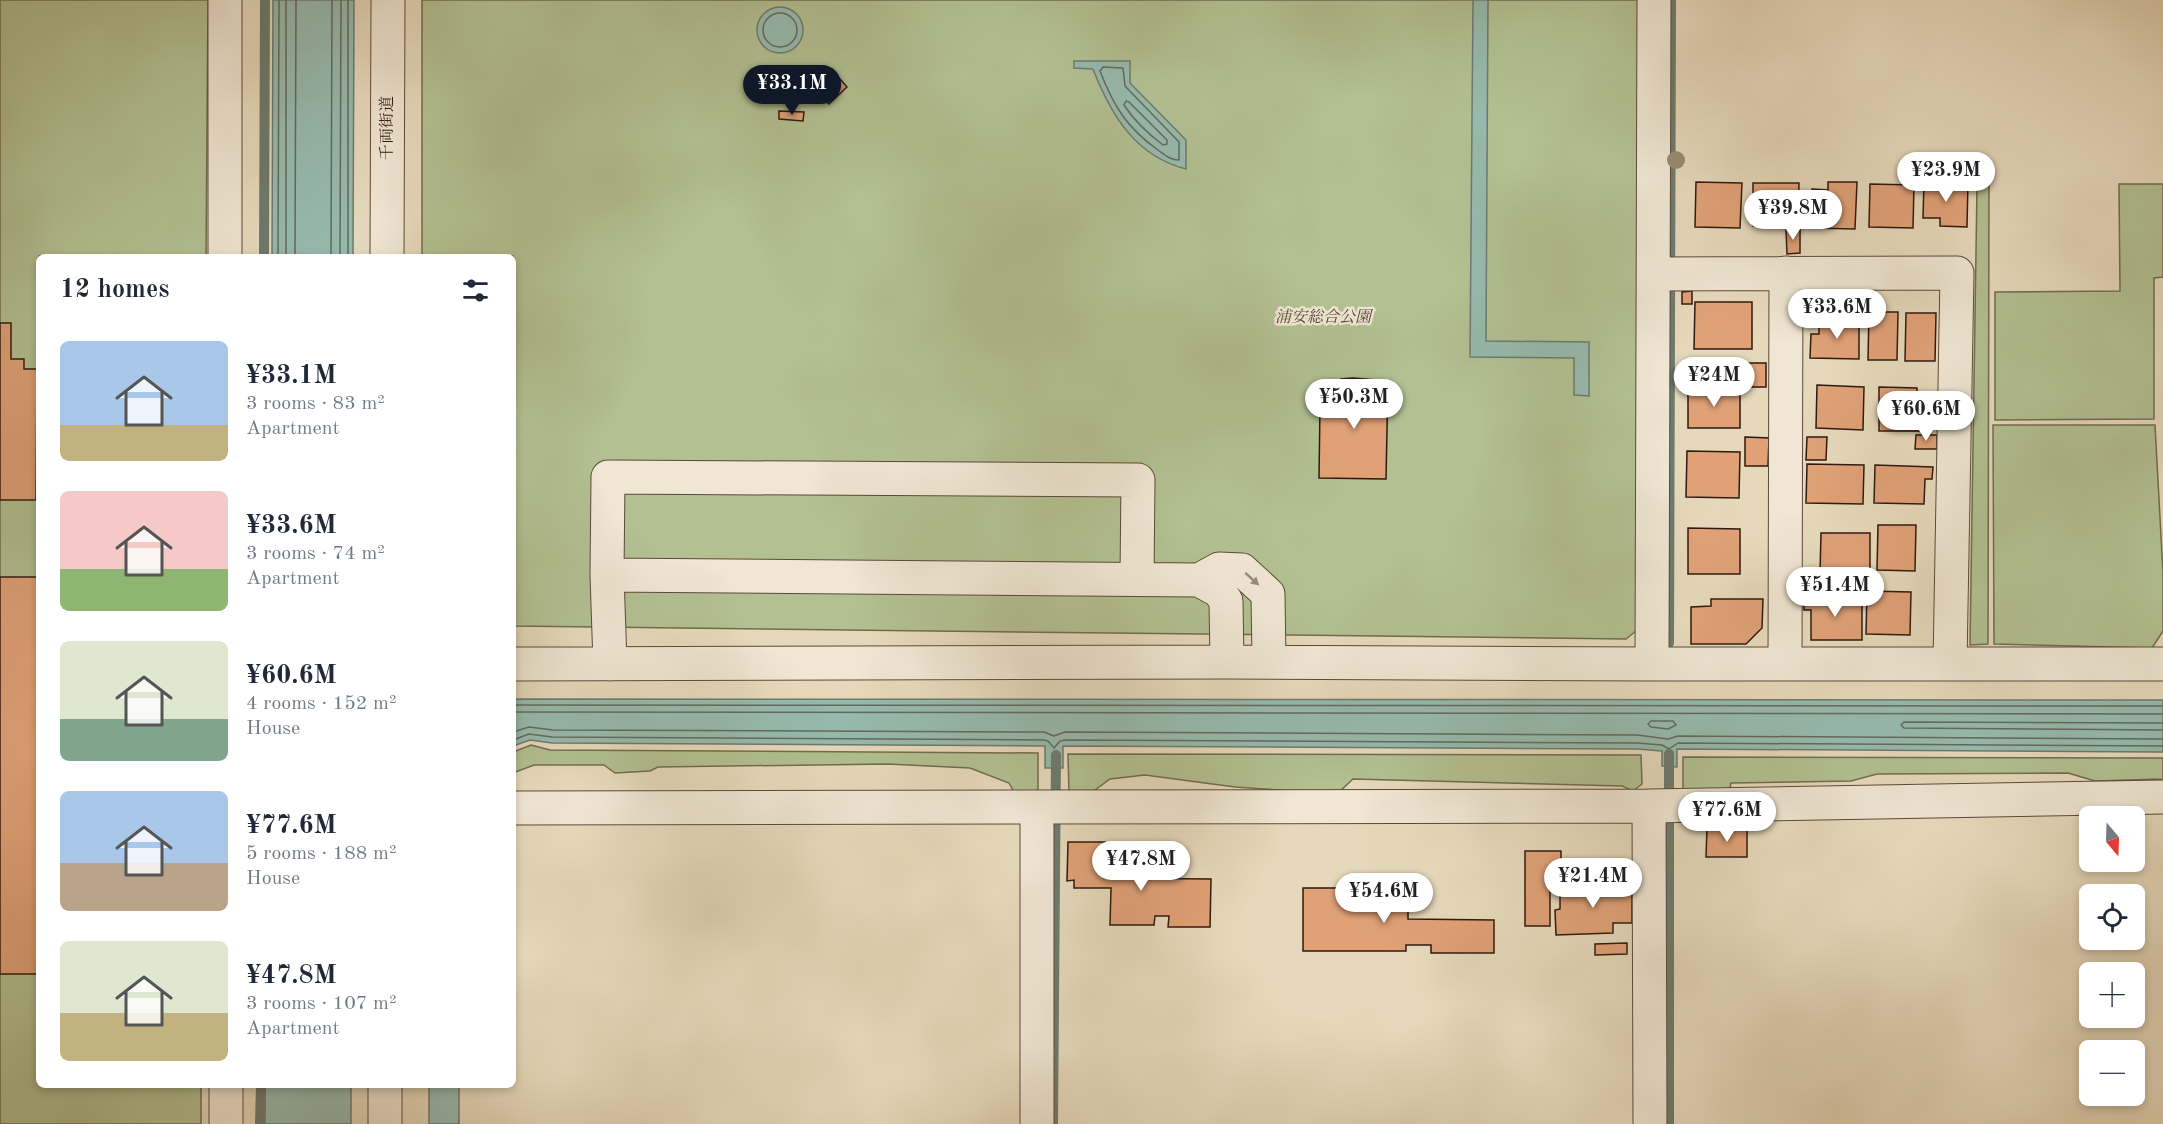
<!DOCTYPE html>
<html lang="en">
<head>
<meta charset="utf-8">
<style>
	body { margin:0; font-family:"Old Standard TT","Noto Serif JP",serif; background:#f2f2f3; color:#1f2937; height:100vh; display:flex; flex-direction:column; font-size:22px; white-space:nowrap }
	* { box-sizing:border-box; margin:0 }
	p { font-size:20px; color:#747a83 }
	.icon { flex:none; width:33px; height:33px; fill:none; stroke:currentColor; stroke-width:2; stroke-linecap:round; stroke-linejoin:round }
	.map { position:relative; flex:1; overflow:hidden }
	.side { position:absolute; left:36px; top:254px; width:480px; height:834px; display:flex; flex-direction:column; background:#fff; border-radius:9px; box-shadow:0 3px 9px #0003 }
	.side>* { flex:none }
	.needle { width:39px; rotate:161deg }
	.tools { position:absolute; left:2079px; top:806px; display:grid; gap:12px }
	.tools a { display:grid; place-items:center; width:66px; height:66px; border-radius:9px; background:#fff; box-shadow:0 3px 9px #0003; font-size:30px }
	.price { position:absolute; translate:-50% -51px; padding:0 14px; border-radius:21px; background:#fff; color:#222; font-size:20px; line-height:39px; filter:drop-shadow(0 2px 3px #0008) }
	.price::after { content:''; position:absolute; left:50%; top:36px; width:18px; height:14px; margin-left:-9px; background:inherit; clip-path:polygon(0 0,100% 0,50% 100%) }
	.price.current { background:#111827; color:#fff }
	ul { padding:0; list-style:none }
	li { display:flex; align-items:center; gap:18px; height:150px; padding:0 24px }
	li span { display:grid; place-items:center; flex:none; width:168px; height:120px; border-radius:9px; color:#555 }
	li>.icon { margin-inline-start:auto }
	span .icon { width:72px; height:72px; fill:#fffc; stroke-width:1 }
	li b { font-size:26px }
	h2 { display:flex; justify-content:space-between; align-items:center; height:72px; padding:0 24px; font-size:26px }
	.map>svg:first-child { display:block }
	.green { fill:#b2c092; stroke:#706c50; stroke-width:1.5 }
	.water { fill:#96baae; stroke:#6d7a6e; stroke-width:1.5 }
	.lines { fill:none; stroke-linecap:round; stroke-linejoin:round }
	.shore { stroke:#626a5e; stroke-width:1.5 }
	.stream { stroke:#6d7a6e; stroke-width:10 }
	.building { fill:#e0a177; stroke:#2f190f; stroke-width:1.5 }
	.minor-casing { stroke:#5d493a; stroke-width:35 }
	.minor { stroke:#efe6d3; stroke-width:33 }
	.tree { fill:#978b72 }
	.oneway { fill:#998a7b }
	.labels { text-anchor:middle; dominant-baseline:central; stroke-width:5; stroke-linejoin:round; paint-order:stroke }
	.street-label { font-size:16px; fill:#2f190f; stroke:#efe6d3 }
	.park-label { font-size:16px; font-style:italic; fill:#564b36; stroke:#efe6d3 }
</style>
</head>
<body>
<div class="map">
<svg width="2163" height="1124" viewBox="0 0 2163 1124">
	<rect width="100%" height="100%" fill="#e6d9bb"/>
	<filter id="stains"><feTurbulence type="fractalNoise" baseFrequency=".00333" numOctaves="4"/><feColorMatrix values="0 0 0 0 .2 0 0 0 0 .09 0 0 0 0 .02 0 0 0 .5 -.17"/></filter>
	<radialGradient id="worn" r=".72"><stop offset=".6" stop-color="#630" stop-opacity="0"/><stop offset="1" stop-color="#630" stop-opacity=".3"/></radialGradient>
	<path class="green" d="M0,0H208L206,256H39V1084L201,1085V1124H0Z
		M422,0H1641L1642,626L1626,639L513,626V256H422Z
		M1989,184L1988,644L1970,645L1977,186Z
		M2119,184H2163V277L2154,278V419L1995,420V292L2120,291Z
		M1993,425H2155L2163,573V631L2152,648L1994,644Z
		M531,745L550,750L1038,753V793L1014,792L1009,783L970,768L888,764L658,767L650,771L615,773L604,765H534L513,773V752Z
		M1068,754L1641,755L1642,784L1633,791L1622,786L1353,779L1337,794L1235,787L1145,775L1110,779L1091,793H1069Z
		M1683,757L2163,758V779L2095,781L2068,773L1877,774L1851,781L1731,783L1729,794L1683,793Z"/>
	<path class="water" d="M273,0H354L353,256H272Z
		M1473,0H1488L1486,341L1589,342V396L1574,395V358L1470,357Z
		M757 30a23 23 0 1 1 46 0a23 23 0 1 1-46 0Z
		M1074,61H1130V83L1186,140V169C1135,156 1111,115 1093,69L1074,68Z
		M513,699L2163,700V752L1677,749V767L1662,766V751L1637,749L1063,746V768H1045V746L552,743L530,740L513,746Z
		M265,1085H351V1124H265Z
		M429,1085H459V1124H429Z"/>
	<g class="lines">
		<path class="shore" d="M763 30a17 17 0 1 1 34 0a17 17 0 1 1-34 0Z
			M1103,67L1123,68L1125,86L1179,142V160C1170,160 1165,155 1158,150C1127,128 1114,107 1100,71Z
			M1126,101L1129,102L1167,140V144L1163,145C1147,133 1135,122 1124,105Z
			M278,256L279,0
			M286,256V0
			M295,256L296,0
			M331,256L332,0
			M340,256L341,0
			M348,256V0
			M513,705L2163,706
			M513,712L2163,714
			M1651,721H1673L1676,725L1668,729L1651,727L1648,724Z
			M2163,723L1904,722L1901,725L1904,728L2163,730
			M513,732L529,727L553,730L1044,732L1054,736L1065,732L1637,735L1668,739L1678,736L2163,739
			M513,740L529,734L552,737L1044,740L1048,741L1054,748L1060,741L1065,740L1637,743L1662,745L1669,749L1678,743L2163,746"/>
		<path class="stream" d="M264,256L265,0
			M1669,643L1671,0
			M260,1124L261,1084
			M1053,1124L1056,755
			M1669,1124V754"/>
	</g>
	<path class="building" d="M840,79L847,87L829,104L821,97Z
		M779,111L804,112L803,121L779,119Z
		M1924,181L1968,182L1967,227L1940,226V218H1923Z
		M1696,182L1742,183L1740,228L1695,227Z
		M1828,182H1857L1855,229L1811,228L1812,189L1828,190Z
		M1753,183H1799L1798,226H1753Z
		M1870,184L1914,185L1913,228L1869,227Z
		M1786,229H1800V253L1787,254Z
		M1692,291V304H1682V292Z
		M1695,302H1752V349H1694Z
		M1869,312H1898L1897,360H1868Z
		M1906,313H1936L1935,361H1905Z
		M1837,318H1859V359L1810,358L1811,334H1819V321H1837Z
		M0,323H11V359H24V369H37L36,500H0Z
		M1724,359H1737V368L1724,367Z
		M1743,363H1766V387H1742Z
		M1353,378L1388,381L1386,479L1319,478L1320,407L1323,395L1329,385L1341,379Z
		M1817,385L1864,387L1863,430L1816,428Z
		M1879,387L1917,388V400L1923,401V431H1879Z
		M1688,389H1740V428H1688Z
		M1916,435H1937V449H1915Z
		M1745,437L1769,438L1768,466H1745Z
		M1807,437H1827L1826,460H1806Z
		M1687,451L1740,452L1739,498L1686,497Z
		M1807,464L1864,465L1863,504L1806,503Z
		M1875,465L1933,467L1932,479H1925L1924,504L1874,503Z
		M1878,525H1916L1915,571L1877,570Z
		M1688,528L1740,529V574H1688Z
		M1821,533H1870V575L1820,574Z
		M0,577H39V974H0Z
		M1867,591L1911,592L1910,635L1866,634Z
		M1804,597L1862,598V640H1811V610H1804Z
		M1711,599H1763L1762,628L1746,644H1691V607L1711,606Z
		M1707,828L1747,829V857H1706Z
		M1068,842H1105L1104,878L1211,879L1210,927H1168L1169,916H1155L1154,925H1110L1111,888H1074V880L1067,881Z
		M1525,851H1561V873H1550V926H1525Z
		M1595,882V887L1632,885V923H1613V933L1556,935L1555,910L1560,909V889H1578V883Z
		M1303,888H1408V919L1494,920V953H1431V945H1406V951H1303Z
		M1627,943V954L1595,955V944Z"/>
	<g class="lines">
		<defs>
			<path id="minor" d="M225,256V0
				M387,256L388,0
				M1654,274L1957,273L1950,663
				M607,575L610,664
				M1137,578L1138,480L608,477L607,575L1199,580L1219,591L1226,601L1227,662
				M1199,580L1219,569L1242,570L1268,594L1269,662
				M513,664L1227,662L1652,664H2163
				M1652,664L1654,0
				M1785,664L1786,273
				M1649,806L1650,1124
				M513,808L1649,806L2163,797
				M226,1084V1124
				M385,1124V1084
				M1037,1124V808"/>
		</defs>
		<use href="#minor" class="minor-casing"/>
		<use href="#minor" class="minor"/>
	</g>
	<circle class="tree" cx="1676" cy="160" r="9"/>
	<defs><path id="oneway-solid" d="M-6-.8H1V-3.2L6.5 0L1 3.2V.8H-6Z" transform="scale(1.5)"/></defs>
	<use class="oneway" href="#oneway-solid" transform="translate(1252 579) rotate(42)"/>
	<g class="labels">
		<g class="street-label">
			<text transform="translate(388 128) rotate(-90)">千両街道</text>
		</g>
		<g class="park-label">
			<text x="1323" y="318">浦安総合公園</text>
		</g>
	</g>
	<rect width="100%" height="100%" filter="url(#stains)"/>
	<rect width="100%" height="100%" fill="url(#worn)"/>
</svg>
<div class="tools">
<a><svg class="needle" viewBox="-14 -14 28 28"><path d="M0-13l5 13h-10z" fill="#e53935"/><path d="M0 13l5-13h-10z" fill="#747a83"/></svg></a>
<a><svg class="icon" aria-label="locate" viewBox="0 0 24 24"><circle cx="12" cy="12" r="6"/><path d="M12 2v4M12 18v4M2 12h4M18 12h4"/></svg></a>
<a>+</a>
<a>−</a>
</div>
<b class="price current" style="left:792px;top:116px">¥33.1M</b>
<b class="price" style="left:1946px;top:203px">¥23.9M</b>
<b class="price" style="left:1793px;top:241px">¥39.8M</b>
<b class="price" style="left:1837px;top:340px">¥33.6M</b>
<b class="price" style="left:1714px;top:408px">¥24M</b>
<b class="price" style="left:1354px;top:430px">¥50.3M</b>
<b class="price" style="left:1926px;top:442px">¥60.6M</b>
<b class="price" style="left:1835px;top:618px">¥51.4M</b>
<b class="price" style="left:1727px;top:843px">¥77.6M</b>
<b class="price" style="left:1141px;top:892px">¥47.8M</b>
<b class="price" style="left:1593px;top:909px">¥21.4M</b>
<b class="price" style="left:1384px;top:924px">¥54.6M</b>
<section class="side">
<h2>12 homes<svg class="icon" aria-label="filters" viewBox="0 0 24 24"><path d="M4 7h16M4 17h16"/><circle cx="9" cy="7" r="2"/><circle cx="15" cy="17" r="2"/></svg></h2>
<ul>
<li><span style="background:linear-gradient(#a9c7e8 70%,#c2b280 0)"><svg class="icon" aria-label="home" viewBox="0 0 24 24"><path d="M3 11l9-7 9 7M6 9v11h12V9"/></svg></span><div><b>¥33.1M</b><p>3 rooms · 83 m²</p><p>Apartment</p></div></li>
<li><span style="background:linear-gradient(#f6c9c9 65%,#8fb573 0)"><svg class="icon" aria-label="home" viewBox="0 0 24 24"><path d="M3 11l9-7 9 7M6 9v11h12V9"/></svg></span><div><b>¥33.6M</b><p>3 rooms · 74 m²</p><p>Apartment</p></div></li>
<li><span style="background:linear-gradient(#dfe7d0 65%,#7fa58c 0)"><svg class="icon" aria-label="home" viewBox="0 0 24 24"><path d="M3 11l9-7 9 7M6 9v11h12V9"/></svg></span><div><b>¥60.6M</b><p>4 rooms · 152 m²</p><p>House</p></div></li>
<li><span style="background:linear-gradient(#a9c7e8 60%,#b9a48a 0)"><svg class="icon" aria-label="home" viewBox="0 0 24 24"><path d="M3 11l9-7 9 7M6 9v11h12V9"/></svg></span><div><b>¥77.6M</b><p>5 rooms · 188 m²</p><p>House</p></div></li>
<li><span style="background:linear-gradient(#dfe7d0 60%,#c2b280 0)"><svg class="icon" aria-label="home" viewBox="0 0 24 24"><path d="M3 11l9-7 9 7M6 9v11h12V9"/></svg></span><div><b>¥47.8M</b><p>3 rooms · 107 m²</p><p>Apartment</p></div></li>
</ul>
</section>
</div>
</body>
</html>
